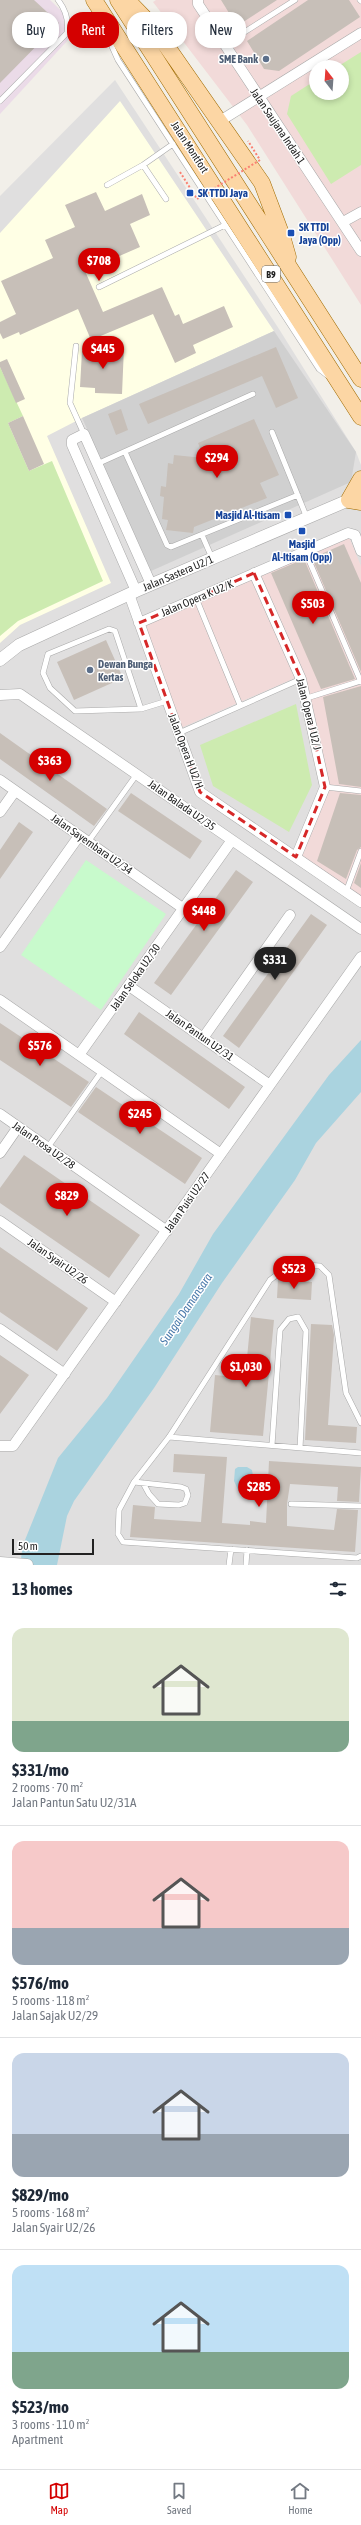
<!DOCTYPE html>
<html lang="en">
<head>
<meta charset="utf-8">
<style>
	body { margin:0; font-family:"Asap Condensed",sans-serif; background:#f6f6f7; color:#1f2937; height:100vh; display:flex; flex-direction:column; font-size:15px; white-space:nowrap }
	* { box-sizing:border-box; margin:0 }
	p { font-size:13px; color:#747a83 }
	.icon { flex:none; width:22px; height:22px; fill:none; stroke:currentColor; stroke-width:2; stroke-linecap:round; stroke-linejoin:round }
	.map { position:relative; height:1565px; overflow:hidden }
	.sheet { display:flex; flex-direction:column; background:#fff; flex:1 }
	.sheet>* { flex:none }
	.banner { position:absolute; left:12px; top:12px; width:337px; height:36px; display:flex; gap:8px }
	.needle { width:26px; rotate:343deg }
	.buttons { position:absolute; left:309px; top:60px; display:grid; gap:8px }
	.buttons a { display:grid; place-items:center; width:40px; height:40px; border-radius:50%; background:#fff; box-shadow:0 2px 6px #0003; font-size:20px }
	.scale { position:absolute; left:12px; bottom:10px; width:82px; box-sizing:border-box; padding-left:4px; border:2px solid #222; border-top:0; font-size:11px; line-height:14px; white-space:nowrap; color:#222; -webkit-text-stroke:3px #fff; paint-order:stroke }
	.price { position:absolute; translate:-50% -34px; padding:0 9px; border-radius:14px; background:#d40000; color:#fff; font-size:13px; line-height:26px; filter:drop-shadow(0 1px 2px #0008) }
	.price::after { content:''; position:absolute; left:50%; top:24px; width:12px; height:9px; margin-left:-6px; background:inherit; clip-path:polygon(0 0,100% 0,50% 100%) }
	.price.active { background:#222; color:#fff }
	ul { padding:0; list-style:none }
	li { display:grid; align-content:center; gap:8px; height:212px; padding:0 12px }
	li+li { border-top:1px solid #e0e1e3 }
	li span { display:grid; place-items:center; height:124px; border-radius:12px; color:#555 }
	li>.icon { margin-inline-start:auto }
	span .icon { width:72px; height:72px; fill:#fffc; stroke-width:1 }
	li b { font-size:17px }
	h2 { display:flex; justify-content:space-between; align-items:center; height:48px; padding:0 12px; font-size:17px }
	.chip { padding:0 14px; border-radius:16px; background:#fff; box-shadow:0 2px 6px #0003; font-size:14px; line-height:36px }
	.chip.active { background:#d40000; color:#fff }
	.dock { display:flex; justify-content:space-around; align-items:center; height:56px; border-top:1px solid #e0e1e3; background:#fff; font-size:11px; color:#747a83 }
	.dock a { display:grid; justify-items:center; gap:2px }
	.dock .active { color:#d40000 }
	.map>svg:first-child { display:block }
	.residential { fill:#e0dfdf }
	.commercial { fill:#f2dad9; fill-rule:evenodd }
	.industrial { fill:#ebdbe8 }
	.education { fill:#ffffe5 }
	.religious { fill:#d0d0d0 }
	.grass { fill:#cdebb0 }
	.park { fill:#c8facc }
	.water { fill:#aad3df }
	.building { fill:#c7bfb8 }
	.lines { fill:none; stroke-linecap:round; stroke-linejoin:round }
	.service-casing { stroke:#a9a9a9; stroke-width:6 }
	.minor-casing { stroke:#a9a9a9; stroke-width:11 }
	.tertiary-casing { stroke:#a9a9a9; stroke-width:13 }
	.primary-casing { stroke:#a06b00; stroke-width:17 }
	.service { stroke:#fff; stroke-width:5 }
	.minor { stroke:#fff; stroke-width:10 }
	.tertiary { stroke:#fff; stroke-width:12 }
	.primary { stroke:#fcd6a4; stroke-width:16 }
	.path-bridge { stroke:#fa8072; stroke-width:2; stroke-dasharray:2 2; stroke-linecap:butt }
	.marked { fill:none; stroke:#d62828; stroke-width:3; stroke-dasharray:8 5; stroke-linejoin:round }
	.service-dot { fill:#5c6f8a; stroke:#fff; stroke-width:1.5 }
	.transit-dot { fill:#1a4fb4; stroke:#fff; stroke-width:1.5 }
	.labels { text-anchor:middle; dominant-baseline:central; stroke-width:3; stroke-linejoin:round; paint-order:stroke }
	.shield { fill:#fff; stroke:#646464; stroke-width:1 }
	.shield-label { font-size:10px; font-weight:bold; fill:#222 }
	.service-label { font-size:11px; font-weight:bold; fill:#4e5e75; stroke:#fff; text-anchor:end }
	.street-label { font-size:11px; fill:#222; stroke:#fff }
	.transit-label { font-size:11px; font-weight:bold; fill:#164399; stroke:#fff; text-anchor:start }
	.water-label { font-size:12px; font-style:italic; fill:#4a7aab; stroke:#fff }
</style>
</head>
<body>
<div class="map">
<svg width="361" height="1565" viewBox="0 0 361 1565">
	<rect width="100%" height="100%" fill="#f2efe9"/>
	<path class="residential" d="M115,80L279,329L356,452L361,465V1565H0V196Z"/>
	<path class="commercial" d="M156,0H361V305L247,125L153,2ZM316,67H342V93H316Z
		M349,537L361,566V897L301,856L329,784L304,674L181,728L144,625Z"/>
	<path class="industrial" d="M0,0H50L79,28L0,114Z"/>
	<path class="education" d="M120,101L274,331L82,418L47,436L111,583L20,625L0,643V233Z"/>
	<path class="religious" d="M274,331L356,452L351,482L151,571L82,418Z"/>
	<path class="grass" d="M361,52V165L331,184L287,114L291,96L316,80V93H342V67H337Z
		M0,367L23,416L8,423L29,471L52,461L103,581L18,621L0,636Z
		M296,704L312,785L289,832L213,786L200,745Z"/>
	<path class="park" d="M86,860L166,914L101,1010L21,955Z"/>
	<path class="water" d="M361,1040V1092L316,1143L295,1180L222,1283L154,1388L74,1501L67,1516L57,1565H20L23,1545L58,1458L107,1398L179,1294L213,1234L329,1075Z
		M238,1467H247L252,1470L253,1476L244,1492H239L234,1481L235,1469Z"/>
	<path class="building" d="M0,0H34L59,23L0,83Z
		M221,0H277L237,26Z
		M308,0H349L360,17L279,71L264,69L247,41Z
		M96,192L105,211L142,194L150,215L130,224L140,247L85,271L103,312L162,287L175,316L179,314L183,324L224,306L233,327L193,345L196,353L175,363L153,314L91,340L78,309L20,335L19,332L3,339L0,333V322L16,314L1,281L53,258L45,240L75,227L65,205Z
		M93,345L124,347L122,394L95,393V388L80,387L82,351H96Z
		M276,347L298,398L276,408L262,376L148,424L139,404Z
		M7,359L25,399L16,403L0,367V362Z
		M121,409L128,430L116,435L108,414Z
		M23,416L44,464L29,471L8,423Z
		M254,419L279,475L260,483L267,498L194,527L193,533L166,530L168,520L162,519L164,497L160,496L161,486L166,487L168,463L173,464L174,455L204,458L198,443Z
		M344,544L361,583V672L312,558Z
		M304,559L355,679L321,689L271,573Z
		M106,640L123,678L74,700L57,662Z
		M361,686V787L339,784L323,697Z
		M0,733L107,809L94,826L0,759Z
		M131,793L202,841L190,859L118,811Z
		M340,793L361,795V847L357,850L346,879L317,861Z
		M19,822L33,832L0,879V850Z
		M361,863V888L354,883Z
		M236,870L253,882L171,995L154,983Z
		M311,914L327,925L239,1048L223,1036Z
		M139,1012L245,1087L229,1109L124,1034Z
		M0,1023L89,1082L71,1107L0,1060Z
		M96,1087L202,1158L185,1184L78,1112Z
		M24,1155L140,1235L109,1278L0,1203V1188Z
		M0,1247L88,1308L57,1351L0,1312Z
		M278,1279L312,1282L311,1300L277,1298Z
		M251,1317L274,1320L263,1436L210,1432L215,1375L245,1378Z
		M311,1324L332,1325L334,1335L328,1425L357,1427L356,1443L305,1440Z
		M0,1355L29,1375L0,1414Z
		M174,1454L227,1457L222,1523L250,1525V1521L266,1523L269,1461L361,1467L359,1502L337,1501L338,1487L290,1484L287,1504V1526L334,1530L337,1509L358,1510L355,1552L130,1537L133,1505L155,1507L154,1519L201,1522L205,1474L173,1472Z"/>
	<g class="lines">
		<defs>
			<path id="service" d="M360,0L361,1
				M105,31L118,60L319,369L328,376
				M224,45L295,0
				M0,101L67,33C69,20 66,10 58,0
				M143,165L166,199
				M107,185L143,165L173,144
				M99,287L225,225
				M76,346L70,403L84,434
				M272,432L307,518
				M125,452L167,545L171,547L298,495
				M97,464L253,394
				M202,535L212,558
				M305,551L361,682
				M196,598L240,705
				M109,629L115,631L141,709L75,711L50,688L43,673L48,654Z
				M307,698L361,681
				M141,709L167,701
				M179,733L301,679
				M325,787L361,791
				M88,842L137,774
				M346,892L361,851
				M48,1147L102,1071
				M361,1423L346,1393L329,1275L320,1266L291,1264L270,1280L169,1437L134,1482L119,1510L118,1534L123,1542L357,1558L361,1556
				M169,1437L361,1453
				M272,1445L280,1330L289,1319L298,1317L306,1331L300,1448
				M134,1482L181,1487L186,1489L188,1495L185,1503L179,1505L158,1504L149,1494L143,1483
				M291,1504L361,1506
				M229,1565L231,1549
				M246,1565L247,1550"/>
			<path id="minor" d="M198,0V4L361,251
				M220,121L361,33
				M343,222L361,212
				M254,573L301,679L325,787L296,857
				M136,591L72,445V440L84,434L151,584
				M129,594L200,792L361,902
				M139,623L348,533L355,535L361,551
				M0,695L20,694L361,929
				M0,780L184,909
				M0,812L15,791
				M0,947L79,836
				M129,986L270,1085
				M0,1000L221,1154
				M203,1038L290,915
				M79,1055L232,840
				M0,1114L167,1231
				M0,1153L18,1127
				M0,1221L116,1302
				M0,1329L65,1374
				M0,1446H13L361,957"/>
			<path id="tertiary" d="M0,660L19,645L136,591L356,497
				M0,1563L27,1565"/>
			<path id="primary" d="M94,0L361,417
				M118,0L361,379
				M127,0L154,28L262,183L282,236L288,257
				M361,479L349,500L361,502"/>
		</defs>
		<use href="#service" class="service-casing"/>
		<use href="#minor" class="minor-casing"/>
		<use href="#tertiary" class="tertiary-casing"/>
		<use href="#primary" class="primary-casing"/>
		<use href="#service" class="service"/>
		<use href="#minor" class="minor"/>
		<use href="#tertiary" class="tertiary"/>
		<use href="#primary" class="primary"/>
		<path class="path-bridge" d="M180,172L197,199L260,160L248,141"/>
	</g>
	<path class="marked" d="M254,573L301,679L325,787L296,857L200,792L139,623Z"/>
	<g class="service-dot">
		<circle cx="266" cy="59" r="4"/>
		<circle cx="90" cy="670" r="4"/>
	</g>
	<g class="transit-dot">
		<rect x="186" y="189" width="8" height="8" rx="2"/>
		<rect x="287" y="229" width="8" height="8" rx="2"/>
		<rect x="284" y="511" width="8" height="8" rx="2"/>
		<rect x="298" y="527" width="8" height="8" rx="2"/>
	</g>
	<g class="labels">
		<rect class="shield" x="262" y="266" width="18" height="16" rx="3"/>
		<g class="shield-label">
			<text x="271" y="274">B9</text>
		</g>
		<g class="service-label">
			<text x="258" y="59">SME Bank</text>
			<text x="98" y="664" text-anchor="start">Dewan Bunga<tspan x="98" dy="13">Kertas</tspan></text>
		</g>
		<g class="street-label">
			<text transform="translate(278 126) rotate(56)">Jalan Saujana Indah 1</text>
			<text transform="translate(190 147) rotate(57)">Jalan Montfort</text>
			<text transform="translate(178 573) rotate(-23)">Jalan Sastera U2/1</text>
			<text transform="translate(197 598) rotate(-23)">Jalan Opera K U2/K</text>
			<text transform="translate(309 714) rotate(76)">Jalan Opera J U2/J</text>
			<text transform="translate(186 751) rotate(69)">Jalan Opera H U2/H</text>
			<text transform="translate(182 805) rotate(35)">Jalan Balada U2/35</text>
			<text transform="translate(92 844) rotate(35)">Jalan Sayembara U2/34</text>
			<text transform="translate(135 977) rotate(-55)">Jalan Seloka U2/30</text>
			<text transform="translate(200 1035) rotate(35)">Jalan Pantun U2/31</text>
			<text transform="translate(44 1145) rotate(35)">Jalan Prosa U2/28</text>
			<text transform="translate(187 1202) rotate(-55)">Jalan Puisi U2/27</text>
			<text transform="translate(58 1261) rotate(35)">Jalan Syair U2/26</text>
		</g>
		<g class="transit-label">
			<text x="198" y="193">SK TTDI Jaya</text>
			<text x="299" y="227">SK TTDI<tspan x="299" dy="13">Jaya (Opp)</tspan></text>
			<text x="280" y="515" text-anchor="end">Masjid Al-Itisam</text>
			<text x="302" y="544" text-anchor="middle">Masjid<tspan x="302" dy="13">Al-Itisam (Opp)</tspan></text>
		</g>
		<g class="water-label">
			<text transform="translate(186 1309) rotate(-56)">Sungai Damansara</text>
		</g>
	</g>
</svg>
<div class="buttons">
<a><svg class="needle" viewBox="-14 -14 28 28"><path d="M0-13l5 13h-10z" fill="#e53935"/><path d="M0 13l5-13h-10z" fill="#747a83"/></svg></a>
</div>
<div class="scale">50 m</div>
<b class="price" style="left:99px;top:282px">$708</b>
<b class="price" style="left:103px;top:370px">$445</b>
<b class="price" style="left:217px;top:479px">$294</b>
<b class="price" style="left:313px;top:625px">$503</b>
<b class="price" style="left:50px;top:782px">$363</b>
<b class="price" style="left:204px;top:932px">$448</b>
<b class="price active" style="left:275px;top:981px">$331</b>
<b class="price" style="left:40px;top:1067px">$576</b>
<b class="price" style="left:140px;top:1135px">$245</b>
<b class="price" style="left:67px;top:1217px">$829</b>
<b class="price" style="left:294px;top:1290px">$523</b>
<b class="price" style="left:246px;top:1388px">$1,030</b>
<b class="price" style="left:259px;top:1508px">$285</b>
<div class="banner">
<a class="chip">Buy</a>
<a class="chip active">Rent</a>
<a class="chip">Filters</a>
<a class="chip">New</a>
</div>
</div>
<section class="sheet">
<h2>13 homes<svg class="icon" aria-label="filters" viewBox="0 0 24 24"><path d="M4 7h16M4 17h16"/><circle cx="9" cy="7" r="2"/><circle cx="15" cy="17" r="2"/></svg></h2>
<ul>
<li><span style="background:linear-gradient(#dfe7d0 75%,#7fa58c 0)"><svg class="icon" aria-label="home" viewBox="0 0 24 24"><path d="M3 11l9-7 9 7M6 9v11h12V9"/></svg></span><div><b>$331/mo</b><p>2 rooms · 70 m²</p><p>Jalan Pantun Satu U2/31A</p></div></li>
<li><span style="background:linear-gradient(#f6c9c9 70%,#9aa5b1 0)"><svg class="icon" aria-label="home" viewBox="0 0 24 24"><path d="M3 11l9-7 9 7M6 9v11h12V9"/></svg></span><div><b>$576/mo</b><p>5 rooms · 118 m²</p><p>Jalan Sajak U2/29</p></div></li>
<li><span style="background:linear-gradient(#c9d6e8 65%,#9aa5b1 0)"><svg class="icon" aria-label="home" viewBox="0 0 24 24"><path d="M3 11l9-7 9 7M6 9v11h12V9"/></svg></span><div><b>$829/mo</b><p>5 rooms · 168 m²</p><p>Jalan Syair U2/26</p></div></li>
<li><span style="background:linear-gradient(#bfe0f5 70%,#7fa58c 0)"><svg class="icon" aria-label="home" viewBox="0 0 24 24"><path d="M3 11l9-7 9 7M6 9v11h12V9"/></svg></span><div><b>$523/mo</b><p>3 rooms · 110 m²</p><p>Apartment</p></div></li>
</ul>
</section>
<nav class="dock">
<a class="active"><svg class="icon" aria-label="map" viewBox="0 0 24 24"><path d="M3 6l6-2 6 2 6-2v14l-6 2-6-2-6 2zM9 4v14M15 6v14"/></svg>Map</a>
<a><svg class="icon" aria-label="saved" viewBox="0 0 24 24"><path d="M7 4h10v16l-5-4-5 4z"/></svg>Saved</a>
<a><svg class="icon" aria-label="home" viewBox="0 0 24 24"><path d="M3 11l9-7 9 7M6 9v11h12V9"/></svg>Home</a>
</nav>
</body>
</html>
